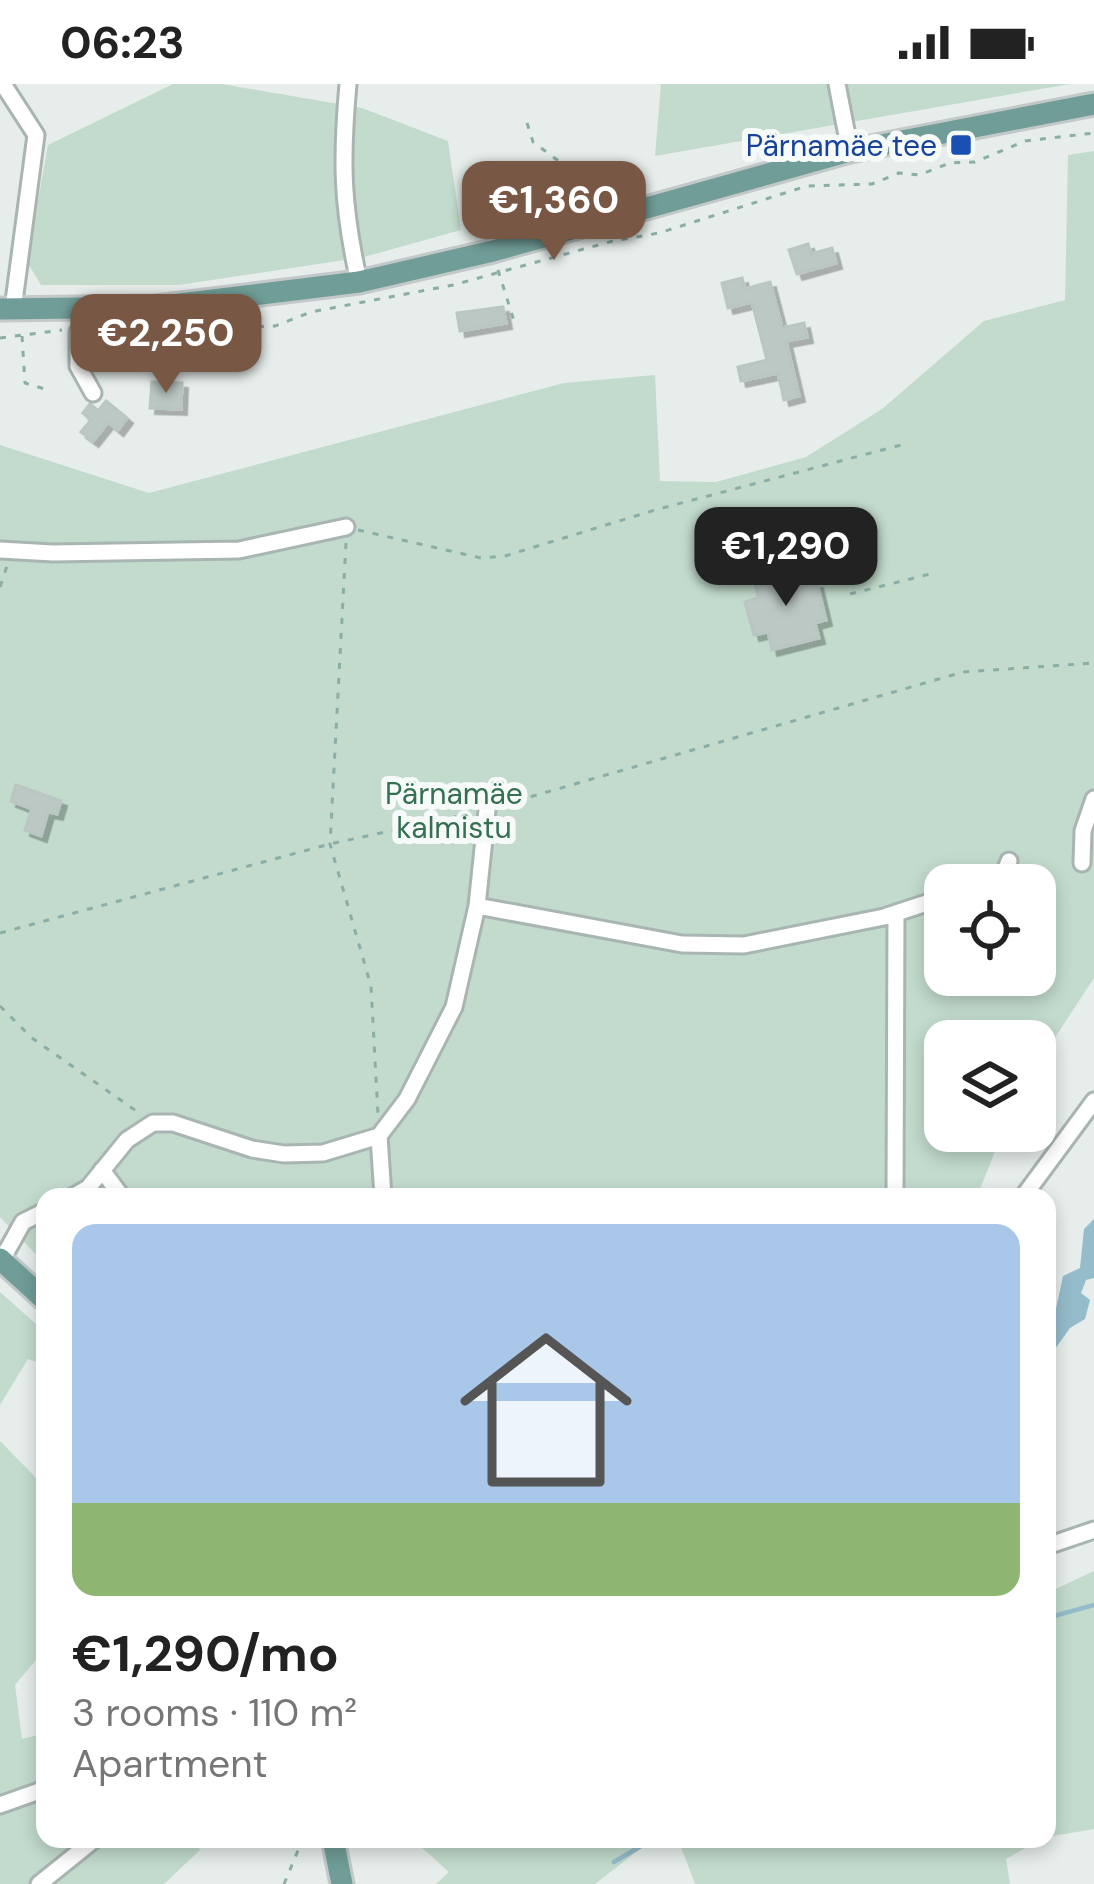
<!DOCTYPE html>
<html lang="en">
<head>
<meta charset="utf-8">
<style>
	body { margin:0; font-family:"DM Sans",sans-serif; background:#f2f2f2; color:#222; height:100vh; display:flex; flex-direction:column; font-size:45px; white-space:nowrap }
	* { box-sizing:border-box; margin:0 }
	p { font-size:39px; color:#767676 }
	.icon { flex:none; width:66px; height:66px; fill:none; stroke:currentColor; stroke-width:2; stroke-linecap:round; stroke-linejoin:round }
	.map { position:relative; flex:1; overflow:hidden }
	.drawer { position:absolute; left:36px; top:1104px; width:1020px; height:660px; display:flex; flex-direction:column; background:#fff; border-radius:24px; box-shadow:0 6px 18px #0003 }
	.drawer>* { flex:none }
	.buttons { position:absolute; left:924px; top:780px; display:grid; gap:24px }
	.buttons a { display:grid; place-items:center; width:132px; height:132px; border-radius:24px; background:#fff; box-shadow:0 6px 18px #0003; font-size:60px }
	.price { position:absolute; translate:-50% -102px; padding:0 27px; border-radius:24px; background:#785845; color:#fff; font-size:39px; line-height:78px; filter:drop-shadow(0 3px 6px #0008) }
	.price::after { content:''; position:absolute; left:50%; top:72px; width:36px; height:27px; margin-left:-18px; background:inherit; clip-path:polygon(0 0,100% 0,50% 100%) }
	.price.active { background:#222; color:#fff }
	ul { padding:0; list-style:none }
	li { display:grid; align-content:center; gap:24px; height:636px; padding:0 36px }
	li+li { border-top:3px solid #e0e0e0 }
	li span { display:grid; place-items:center; height:372px; border-radius:24px; color:#555 }
	li>.icon { margin-inline-start:auto }
	span .icon { width:216px; height:216px; fill:#fffc; stroke-width:1 }
	li b { font-size:51px }
	.status { display:flex; justify-content:space-between; align-items:center; height:84px; padding:0 60px; background:#fff; direction:ltr }
	.status svg { height:33px; fill:currentColor }
	.map>svg:first-child { display:block }
	.green { fill:#c2dbcc; fill-rule:evenodd }
	.water { fill:#95bccb }
	.lines { fill:none; stroke-linecap:round; stroke-linejoin:round }
	.stream { stroke:#95bccb; stroke-width:4.5 }
	.building { fill:#bcc8c4; stroke:#b9c6c2; stroke-width:3; filter:url(#shadow) }
	.minor-casing { stroke:#a9b5b2; stroke-width:21 }
	.major-casing { stroke:#c3c9c8; stroke-width:27 }
	.path { stroke:#8aada6; stroke-width:3; stroke-dasharray:6 9; stroke-linecap:butt }
	.minor { stroke:#fff; stroke-width:15 }
	.major { stroke:#709d97; stroke-width:21 }
	.transit-dot { fill:#1a4fb4; stroke:#f6faf8; stroke-width:4.5 }
	.labels { text-anchor:middle; dominant-baseline:central; stroke-width:12; stroke-linejoin:round; paint-order:stroke }
	.transit-label { font-size:30px; fill:#164399; stroke:#f6faf8; text-anchor:end }
	.park-label { font-size:30px; fill:#367053; stroke:#f6faf8 }
</style>
</head>
<body>
<div class="status"><b>06:23</b><svg viewBox="0 0 49 12"><path d="M0 12V9h3v3zM5 12V6h3v6zM10 12V3h3v9zM15 12V0h3v12zM26 1h20v11H26zM47 4h2v5h-2z"/></svg></div>
<div class="map">
<svg width="1094" height="1800" viewBox="0 0 1094 1800">
	<defs>
		<filter id="shadow"><feDropShadow dx="5.5" dy="5.5" stdDeviation="0" flood-color="#0004"/></filter>
	</defs>
	<rect width="100%" height="100%" fill="#e6edeb"/>
	<path class="green" d="M173,0H221L362,24L448,57L461,146L364,173L179,201H41L27,178L48,61Z
		M661,0H1070L655,72Z
		M1094,67V894L1035,984V957H945V1047H1003L977,1113H45V1180L0,1133V361L149,409L564,299L655,291L660,397L716,398L806,373L882,325L984,237L1065,216L1068,71ZM945,801H1035V891H945Z
		M0,1208L45,1248V1281L28,1275L0,1321Z
		M0,1357L45,1403V1565L15,1601L22,1655L45,1649V1755H194L200,1766L164,1800H0Z
		M1094,1487V1745L1047,1753V1509Z
		M412,1755H653L595,1800H436L449,1788Z
		M678,1755H1041L1006,1775L1010,1800H695Z"/>
	<path class="water" d="M1094,1135V1194L1086,1196L1081,1209L1090,1216L1085,1235L1070,1244L1055,1265L1047,1263V1239L1054,1234L1063,1192L1080,1184L1084,1145Z"/>
	<g class="lines">
		<path class="stream" d="M1047,1534L1094,1521
			M614,1778L653,1755"/>
	</g>
	<path class="building" d="M808,160L811,170L832,164L836,179L797,190L789,166Z
		M742,194L745,205L770,198L782,244L804,239L807,253L786,257L799,312L784,316L778,289L741,297L738,283L767,276L752,218L728,224L722,199Z
		M503,223L506,239L460,247L457,229Z
		M152,298L182,299L181,325L150,324Z
		M106,317L127,334L118,346L108,338L93,357L81,348L91,336L83,329L90,320L98,327Z
		M800,484L805,501L817,499L826,536L815,539L819,554L772,566L768,548L754,551L745,518L758,514L754,495Z
		M16,701L61,717L57,730L48,728L41,752L25,746L32,725L11,717Z"/>
	<g class="lines">
		<defs>
			<path id="minor" d="M3,0L36,51L13,225
				M348,0C341,78 342,121 359,198
				M837,0L850,67
				M78,248V282L93,309
				M0,466L53,469L239,466L346,443
				M1082,779L1083,747L1094,715
				M978,801L1003,792L1009,777
				M477,822L682,860L744,861L884,833L945,813
				M379,1052L383,1113
				M102,1086L122,1113
				M72,1113L88,1104L127,1056L153,1039H173L252,1065L284,1070L323,1069L379,1052L407,1015L454,923L477,822L487,726
				M895,1113L896,830
				M1023,1113L1094,1017
				M0,1179L23,1138L45,1127
				M1047,1462L1094,1446
				M0,1721L45,1705
				M39,1800L95,1755"/>
			<path id="major" d="M0,225L156,223L359,198L493,167L850,67L1094,20
				M0,1175L45,1216
				M333,1755L342,1800"/>
		</defs>
		<use href="#minor" class="minor-casing"/>
		<use href="#major" class="major-casing"/>
		<path class="path" d="M527,39L533,58L587,98
			M498,186L514,237
			M95,251L128,258L181,246L275,242L311,228L453,201L613,157L659,149L807,102L872,100L899,89L919,91L950,79L975,78L1025,57L1094,49
			M22,252L25,299L48,306
			M0,254L62,246
			M358,446L481,474L505,472L655,426L901,361
			M346,459L330,760L371,902L378,1031
			M0,503L7,482
			M850,510L934,489
			M502,721L963,588L1094,579
			M0,849L330,760L469,730
			M0,922L32,954L142,1031
			M284,1800L299,1764L307,1755"/>
		<use href="#minor" class="minor"/>
		<use href="#major" class="major"/>
	</g>
	<rect class="transit-dot" x="949" y="49" width="24" height="24" rx="6"/>
	<g class="labels">
		<g class="transit-label">
			<text x="937" y="61">Pärnamäe tee</text>
		</g>
		<g class="park-label">
			<text x="454" y="709">Pärnamäe<tspan x="454" dy="34">kalmistu</tspan></text>
		</g>
	</g>
</svg>
<div class="buttons">
<a><svg class="icon" aria-label="locate" viewBox="0 0 24 24"><circle cx="12" cy="12" r="6"/><path d="M12 2v4M12 18v4M2 12h4M18 12h4"/></svg></a>
<a><svg class="icon" aria-label="layers" viewBox="0 0 24 24"><path d="M12 4l9 5-9 5-9-5zM3 14l9 5 9-5"/></svg></a>
</div>
<b class="price" style="left:554px;top:179px">€1,360</b>
<b class="price" style="left:166px;top:312px">€2,250</b>
<b class="price active" style="left:786px;top:525px">€1,290</b>
<section class="drawer">
<ul>
<li><span style="background:linear-gradient(#a9c7e8 75%,#8fb573 0)"><svg class="icon" aria-label="home" viewBox="0 0 24 24"><path d="M3 11l9-7 9 7M6 9v11h12V9"/></svg></span><div><b>€1,290/mo</b><p>3 rooms · 110 m²</p><p>Apartment</p></div></li>
</ul>
</section>
</div>
</body>
</html>
